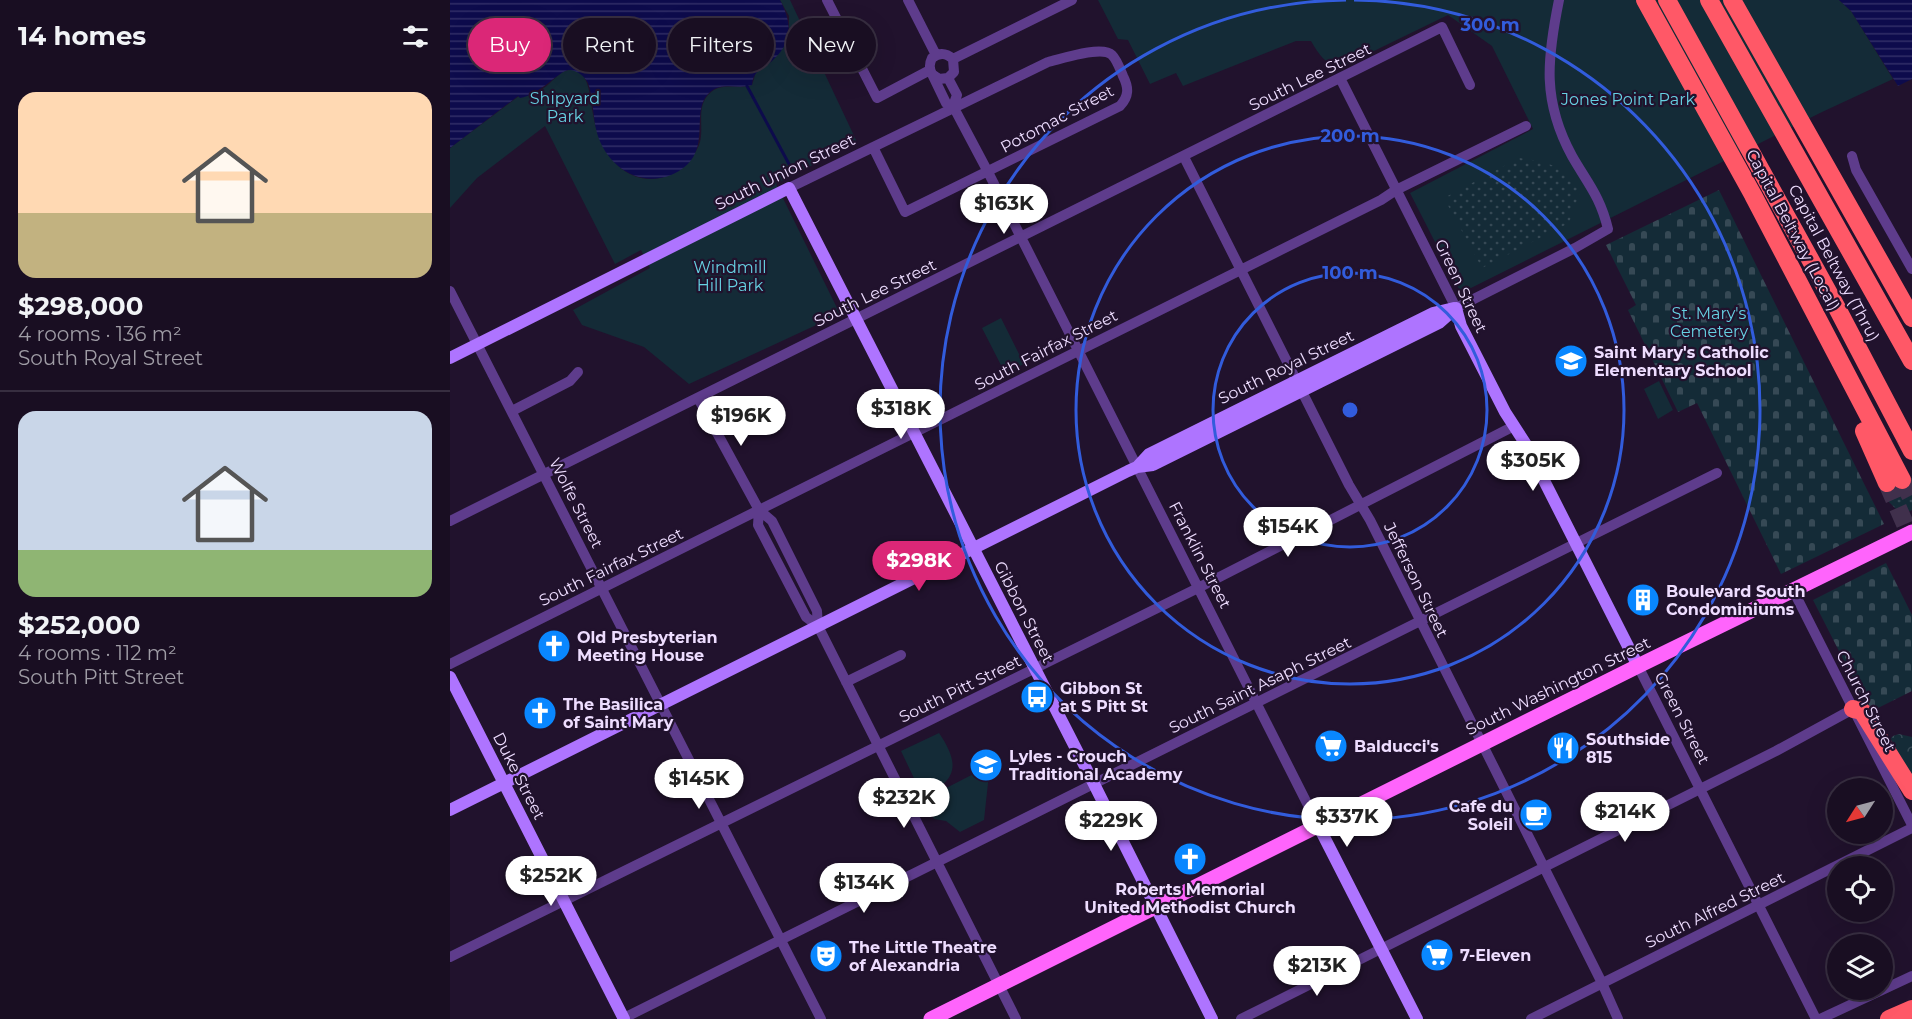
<!DOCTYPE html>
<html lang="en">
<head>
<meta charset="utf-8">
<style>
	body { margin:0; font-family:Montserrat,sans-serif; background:#22172a; color:#f1f3f6; height:100vh; display:flex; flex-direction:column; font-size:22px; white-space:nowrap }
	* { box-sizing:border-box; margin:0 }
	p { font-size:20px; color:#9f9ca5 }
	.icon { flex:none; width:33px; height:33px; fill:none; stroke:currentColor; stroke-width:2; stroke-linecap:round; stroke-linejoin:round }
	.map { position:relative; flex:1; overflow:hidden }
	.details { display:flex; flex-direction:column; background:#190e22; width:450px }
	.details>* { flex:none }
	.hud { position:absolute; left:18px; top:18px; width:570px; height:54px; display:flex; gap:12px }
	.needle { width:39px; rotate:234deg }
	.fabs { position:absolute; left:1377px; top:778px; display:grid; gap:12px }
	.fabs a { display:grid; place-items:center; width:66px; height:66px; border-radius:50%; background:#190e22; box-shadow:0 6px 24px #0002,0 0 0 2px #372e40; font-size:30px }
	.price { position:absolute; translate:-50% -51px; padding:0 14px; border-radius:21px; background:#fff; color:#222; font-size:20px; line-height:39px; filter:drop-shadow(0 2px 3px #0008) }
	.price::after { content:''; position:absolute; left:50%; top:36px; width:18px; height:14px; margin-left:-9px; background:inherit; clip-path:polygon(0 0,100% 0,50% 100%) }
	.price.active { background:#db2777; color:#fff }
	ul { padding:0; list-style:none }
	li { display:grid; align-content:center; gap:12px; height:318px; padding:0 18px }
	li+li { border-top:2px solid #372e40 }
	li span { display:grid; place-items:center; height:186px; border-radius:18px; color:#555 }
	li>.icon { margin-inline-start:auto }
	span .icon { width:108px; height:108px; fill:#fffc; stroke-width:1 }
	li b { font-size:26px }
	h2 { display:flex; justify-content:space-between; align-items:center; height:72px; padding:0 18px; font-size:26px }
	.chip { padding:0 21px; border-radius:27px; background:#190e22; box-shadow:0 6px 24px #0002,0 0 0 2px #372e40; font-size:21px; line-height:54px }
	.chip.active { background:#db2777; color:#fff }
	main { display:flex; flex:1; min-height:0 }
	.map>svg:first-child { display:block }
	.forest { fill:url(#forest-crowns) }
	.cemetery { fill:url(#cemetery-stones) }
	.park { fill:#142b37 }
	.garden { fill:url(#garden-dots) }
	.water { fill:url(#water-rules) }
	.lines { fill:none; stroke-linecap:round; stroke-linejoin:round }
	.stream { stroke:#0d0b4c; stroke-width:3 }
	.highway-tunnel { stroke:#40304c; stroke-width:18; stroke-dasharray:18 9; stroke-linecap:butt }
	.street { stroke:#5e3c8c; stroke-width:10 }
	.secondary { stroke:#ae74ff; stroke-width:12 }
	.primary { stroke:#ff64fc; stroke-width:15 }
	.highway { stroke:#ff5867; stroke-width:18 }
	.ring { fill:none; stroke:#325cdc; stroke-width:3 }
	.labels { text-anchor:middle; dominant-baseline:central; stroke-width:4.5; stroke-linejoin:round; paint-order:stroke }
	.street-label { font-size:16px; fill:#edf; stroke:#21122d }
	.park-label { font-size:16px; fill:#66d1e2; stroke:#21122d }
	.poi-label { font-size:16px; font-weight:bold; fill:#edf; stroke:#21122d; text-anchor:start }
	.centre { fill:#325cdc; stroke:#21122d; stroke-width:3 }
	.ring-label { font-size:18px; text-anchor:middle; font-weight:bold; fill:#325cdc; stroke:#21122d; stroke-width:4.5; stroke-linejoin:round; paint-order:stroke }
</style>
</head>
<body>
<main>
<section class="details">
<h2>14 homes<svg class="icon" aria-label="filters" viewBox="0 0 24 24"><path d="M4 7h16M4 17h16"/><circle cx="9" cy="7" r="2"/><circle cx="15" cy="17" r="2"/></svg></h2>
<ul>
<li><span style="background:linear-gradient(#ffd9b3 65%,#c2b280 0)"><svg class="icon" aria-label="home" viewBox="0 0 24 24"><path d="M3 11l9-7 9 7M6 9v11h12V9"/></svg></span><div><b>$298,000</b><p>4 rooms · 136 m²</p><p>South Royal Street</p></div></li>
<li><span style="background:linear-gradient(#c9d6e8 75%,#8fb573 0)"><svg class="icon" aria-label="home" viewBox="0 0 24 24"><path d="M3 11l9-7 9 7M6 9v11h12V9"/></svg></span><div><b>$252,000</b><p>4 rooms · 112 m²</p><p>South Pitt Street</p></div></li>
</ul>
</section>
<div class="map">
<svg width="1462" height="1019" viewBox="0 0 1462 1019">
	<defs>
		<pattern id="forest-crowns" width="20" height="18" patternUnits="userSpaceOnUse" patternTransform="scale(1.5)"><rect width="20" height="18" fill="#142b37"/><path d="M2 6a3 3 0 1 1 6 0M12 15a3 3 0 1 1 6 0" fill="none" stroke="#364955"/></pattern>
		<pattern id="cemetery-stones" width="16" height="16" patternUnits="userSpaceOnUse" patternTransform="scale(1.5)"><rect width="16" height="16" fill="#142b37"/><path d="M2 7V4a2 2 0 0 1 4 0v3zM10 15v-3a2 2 0 0 1 4 0v3z" fill="#364955"/></pattern>
		<pattern id="garden-dots" width="8" height="8" patternUnits="userSpaceOnUse" patternTransform="scale(1.5)"><rect width="8" height="8" fill="#142b37"/><path d="M2 2h.1M6 6h.1" fill="none" stroke="#364955" stroke-width="1.8" stroke-linecap="round"/></pattern>
		<pattern id="water-rules" width="6" height="5" patternUnits="userSpaceOnUse" patternTransform="scale(1.5)"><rect width="6" height="5" fill="#0d0b4c"/><path d="M0 2.5h6" fill="none" stroke="#312e67"/></pattern>
	</defs>
	<rect width="100%" height="100%" fill="#21122d"/>
	<path class="forest" d="M1449,734L1462,737V777L1440,739L1443,736Z"/>
	<path class="cemetery" d="M1269,190L1434,524L1331,574L1247,403L1228,412L1178,310L1186,305L1156,245Z
		M1436,563L1462,615V691L1420,712L1363,600Z"/>
	<path class="park" d="M330,0H340L407,142L326,184L390,314L239,384L194,347L132,325L123,310L200,268L191,250L165,264L95,126L27,178L0,208V148L69,96C85,96 93,90 104,79C107,77 111,72 115,71C140,62 140,100 143,114C145,125 147,134 153,144C163,163 175,177 198,179C220,180 243,164 250,142C254,126 246,107 259,94C272,81 287,90 302,85L306,72L322,61L339,31V16Z
		M648,0H1389L1401,11L1443,79L1370,113L1011,293L960,193L1083,129L1042,46L998,15L891,67C875,64 869,55 861,41H846L733,86L726,73L700,84L678,40L668,39Z
		M551,318L574,364L555,373L532,328Z
		M1209,381L1223,410L1208,419L1194,389Z
		M489,733C510,764 508,780 473,797L451,751Z
		M535,768L539,774L534,820L510,832L496,821L484,819L473,800Z"/>
	<path class="garden" d="M1069,158C1101,163 1111,164 1130,192L1119,223L1032,268L994,198Z
		M1462,478V510L1452,515L1436,499L1427,484Z"/>
	<path class="water" d="M0,0H330C342,23 343,42 323,60C313,69 303,70 302,85C288,90 272,81 259,93C238,113 267,156 221,175C188,188 156,165 147,133C143,119 143,95 138,83C134,76 128,71 120,70C110,69 90,95 70,98L68,96L0,148Z
		M1389,0H1462V79L1448,86L1401,11Z"/>
	<g class="lines">
		<path class="stream" d="M297,86L339,164"/>
		<path class="highway-tunnel" d="M1452,480L1462,499
			M1437,483L1462,540"/>
		<path class="street" d="M377,0L427,98L480,70
			M458,0L486,55
			M503,59L622,0
			M482,74L489,79L498,78L504,72L503,59C496,53 490,52 482,58C479,64 479,68 482,74L496,103L503,106L507,95L498,78
			M890,78L1006,308L1125,248L1158,229C1150,196 1138,184 1122,156C1092,101 1097,59 1109,0
			M503,106L538,172L868,825
			M1402,156L1406,170L1462,269
			M734,157L899,485L920,520L1152,983L1168,1019
			M339,188L598,62C611,59 652,45 662,55C667,60 670,69 673,76C679,88 679,96 670,106L455,212L423,147
			M0,291L371,1019
			M248,398L309,510L322,521L367,611L368,626L566,1019
			M62,411L120,381L128,372
			M309,510L308,525L356,617L368,626
			M0,521L992,27L1020,85
			M1343,590L1462,825
			M0,664L931,200L946,190L1076,126
			M1188,666L1366,1019
			M396,682L451,655
			M0,957L748,588L1064,426
			M172,1019L1267,473
			M791,1019L1326,751L1403,709
			M1081,1019L1462,828
			M1370,1019L1462,976"/>
		<path class="secondary" d="M1006,308L1011,326L1055,412L1075,443L1188,666
			M0,358L339,188L644,784L762,1019
			M687,467L699,454L983,313L1004,308
			M0,677L174,1019
			M0,810L678,471L687,467L703,465L989,323L1006,308
			M868,825L967,1019"/>
		<path class="primary" d="M481,1019L1188,666L1462,532"/>
		<path class="highway" d="M1195,0L1303,195L1452,480
			M1217,0L1387,308L1462,451
			M1259,0L1462,361
			M1282,0L1462,318
			M1414,431L1437,483
			M1403,709L1412,711L1462,791
			M1439,1019L1462,1009"/>
	</g>
	<g class="ring">
		<circle cx="900" cy="410" r="137"/>
		<circle cx="900" cy="410" r="274"/>
		<path d="M904 0A410 410 0 1 1 896 0"/>
	</g>
	<defs>
		<symbol id="school-disc" viewBox="-11 -11 22 22"><circle r="9.5" fill="#0987ff" stroke="#21122d"/><path d="M0-5L7-2L0 1L-7-2ZM-4 1L0 2.5L4 1V4Q0 6-4 4Z" fill="#fff"/></symbol>
		<symbol id="building-disc" viewBox="-11 -11 22 22"><circle r="9.5" fill="#0987ff" stroke="#21122d"/><path d="M-4-6H4V6H1V3H-1V6H-4ZM-2.5-4.3h1.7v1.8h-1.7ZM.8-4.3h1.7v1.8H.8ZM-2.5-1h1.7V.8h-1.7ZM.8-1h1.7V.8H.8Z" fill="#fff"/></symbol>
		<symbol id="church-disc" viewBox="-11 -11 22 22"><circle r="9.5" fill="#0987ff" stroke="#21122d"/><path d="M-1.2-6h2.4v3.5h3.3v2.4h-3.3V6h-2.4V-.1h-3.3v-2.4h3.3Z" fill="#fff"/></symbol>
		<symbol id="bus-disc" viewBox="-11 -11 22 22"><circle r="9.5" fill="#0987ff" stroke="#21122d"/><path d="M-5-6H5V4H4V6H2V4H-2V6H-4V4H-5ZM-3.5-4V0h7V-4ZM-3.5 1.2v1.5H-2V1.2ZM2 1.2v1.5H3.5V1.2Z" fill="#fff"/></symbol>
		<symbol id="supermarket-disc" viewBox="-11 -11 22 22"><circle r="9.5" fill="#0987ff" stroke="#21122d"/><path d="M-6-5.5h2.5l.6 2H6L4.5 2H-2.5L-4.4-4H-6ZM-1.5 3.2a1.3 1.3 0 1 0 .1 0ZM3 3.2a1.3 1.3 0 1 0 .1 0Z" fill="#fff"/></symbol>
		<symbol id="restaurant-disc" viewBox="-11 -11 22 22"><circle r="9.5" fill="#0987ff" stroke="#21122d"/><path d="M-5-6h1v4h1v-4h1v4h1v-4h1v5L-1.5 .5V6h-2V.5L-5-1ZM5-6V6H3V1.5H1.5Q1.5-4 5-6Z" fill="#fff"/></symbol>
		<symbol id="cafe-disc" viewBox="-11 -11 22 22"><circle r="9.5" fill="#0987ff" stroke="#21122d"/><path d="M-5.5-4.5H6V0H3Q3 3.5 0 3.5H-2.5Q-5.5 3.5-5.5 0ZM3-3.2v2h1.7v-2ZM-6 4.5H4V6H-6Z" fill="#fff"/></symbol>
		<symbol id="theatre-disc" viewBox="-11 -11 22 22"><circle r="9.5" fill="#0987ff" stroke="#21122d"/><path d="M-5-5.5Q0-4 5-5.5V0Q5 5 0 6Q-5 5-5 0ZM-3.3-2.5H-1v1.5H-3.3ZM1-2.5H3.3v1.5H1ZM-2.8 1Q0 5.5 2.8 1Z" fill="#fff"/></symbol>
	</defs>
	<g fill-rule="evenodd">
		<use href="#school-disc" x="1102" y="342" width="38" height="38"/>
		<use href="#building-disc" x="1174" y="581" width="38" height="38"/>
		<use href="#church-disc" x="85" y="627" width="38" height="38"/>
		<use href="#bus-disc" x="568" y="678" width="38" height="38"/>
		<use href="#church-disc" x="71" y="694" width="38" height="38"/>
		<use href="#supermarket-disc" x="862" y="727" width="38" height="38"/>
		<use href="#restaurant-disc" x="1094" y="729" width="38" height="38"/>
		<use href="#school-disc" x="517" y="746" width="38" height="38"/>
		<use href="#cafe-disc" x="1067" y="796" width="38" height="38"/>
		<use href="#church-disc" x="721" y="840" width="38" height="38"/>
		<use href="#supermarket-disc" x="968" y="936" width="38" height="38"/>
		<use href="#theatre-disc" x="357" y="937" width="38" height="38"/>
	</g>
	<g class="labels">
		<g class="street-label">
			<text transform="translate(860 77) rotate(-26)">South Lee Street</text>
			<text transform="translate(607 119) rotate(-28)">Potomac Street</text>
			<text transform="translate(335 172) rotate(-26)">South Union Street</text>
			<text transform="translate(1343 230) rotate(62)">Capital Beltway (Local)</text>
			<text transform="translate(1384 263) rotate(62)">Capital Beltway (Thru)</text>
			<text transform="translate(1011 286) rotate(65)">Green Street</text>
			<text transform="translate(425 293) rotate(-26)">South Lee Street</text>
			<text transform="translate(596 350) rotate(-27)">South Fairfax Street</text>
			<text transform="translate(836 367) rotate(-26)">South Royal Street</text>
			<text transform="translate(126 503) rotate(63)">Wolfe Street</text>
			<text transform="translate(750 555) rotate(63)">Franklin Street</text>
			<text transform="translate(161 567) rotate(-26)">South Fairfax Street</text>
			<text transform="translate(966 580) rotate(64)">Jefferson Street</text>
			<text transform="translate(574 612) rotate(63)">Gibbon Street</text>
			<text transform="translate(810 685) rotate(-26)">South Saint Asaph Street</text>
			<text transform="translate(1108 686) rotate(-26)">South Washington Street</text>
			<text transform="translate(510 689) rotate(-26)">South Pitt Street</text>
			<text transform="translate(1416 701) rotate(63)">Church Street</text>
			<text transform="translate(1232 718) rotate(63)">Green Street</text>
			<text transform="translate(69 776) rotate(63)">Duke Street</text>
			<text transform="translate(1265 910) rotate(-26)">South Alfred Street</text>
		</g>
		<g class="park-label">
			<text x="115" y="98">Shipyard<tspan x="115" dy="18">Park</tspan></text>
			<text x="1178" y="99">Jones Point Park</text>
			<text x="280" y="267">Windmill<tspan x="280" dy="18">Hill Park</tspan></text>
			<text x="1259" y="313">St. Mary's<tspan x="1259" dy="18">Cemetery</tspan></text>
		</g>
		<g class="poi-label">
			<text x="1144" y="352">Saint Mary's Catholic<tspan x="1144" dy="18">Elementary School</tspan></text>
			<text x="1216" y="591">Boulevard South<tspan x="1216" dy="18">Condominiums</tspan></text>
			<text x="127" y="637">Old Presbyterian<tspan x="127" dy="18">Meeting House</tspan></text>
			<text x="610" y="688">Gibbon St<tspan x="610" dy="18">at S Pitt St</tspan></text>
			<text x="113" y="704">The Basilica<tspan x="113" dy="18">of Saint Mary</tspan></text>
			<text x="1136" y="739">Southside<tspan x="1136" dy="18">815</tspan></text>
			<text x="904" y="746">Balducci's</text>
			<text x="559" y="756">Lyles - Crouch<tspan x="559" dy="18">Traditional Academy</tspan></text>
			<text x="1063" y="806" text-anchor="end">Cafe du<tspan x="1063" dy="18">Soleil</tspan></text>
			<text x="740" y="889" text-anchor="middle">Roberts Memorial<tspan x="740" dy="18">United Methodist Church</tspan></text>
			<text x="399" y="947">The Little Theatre<tspan x="399" dy="18">of Alexandria</tspan></text>
			<text x="1010" y="955">7-Eleven</text>
		</g>
	</g>
	<circle cx="900" cy="410" r="9" class="centre"/>
	<g class="ring-label">
		<text x="1040" y="31">300 m</text>
		<text x="900" y="142">200 m</text>
		<text x="900" y="279">100 m</text>
	</g>
</svg>
<div class="fabs">
<a><svg class="needle" viewBox="-14 -14 28 28"><path d="M0-13l5 13h-10z" fill="#e53935"/><path d="M0 13l5-13h-10z" fill="#9f9ca5"/></svg></a>
<a><svg class="icon" aria-label="locate" viewBox="0 0 24 24"><circle cx="12" cy="12" r="6"/><path d="M12 2v4M12 18v4M2 12h4M18 12h4"/></svg></a>
<a><svg class="icon" aria-label="layers" viewBox="0 0 24 24"><path d="M12 4l9 5-9 5-9-5zM3 14l9 5 9-5"/></svg></a>
</div>
<b class="price" style="left:554px;top:235px">$163K</b>
<b class="price" style="left:451px;top:440px">$318K</b>
<b class="price" style="left:291px;top:447px">$196K</b>
<b class="price" style="left:1083px;top:492px">$305K</b>
<b class="price" style="left:838px;top:558px">$154K</b>
<b class="price active" style="left:469px;top:592px">$298K</b>
<b class="price" style="left:249px;top:810px">$145K</b>
<b class="price" style="left:454px;top:829px">$232K</b>
<b class="price" style="left:1175px;top:843px">$214K</b>
<b class="price" style="left:897px;top:848px">$337K</b>
<b class="price" style="left:661px;top:852px">$229K</b>
<b class="price" style="left:101px;top:907px">$252K</b>
<b class="price" style="left:414px;top:914px">$134K</b>
<b class="price" style="left:867px;top:997px">$213K</b>
<div class="hud">
<a class="chip active">Buy</a>
<a class="chip">Rent</a>
<a class="chip">Filters</a>
<a class="chip">New</a>
</div>
</div>
</main>
</body>
</html>
